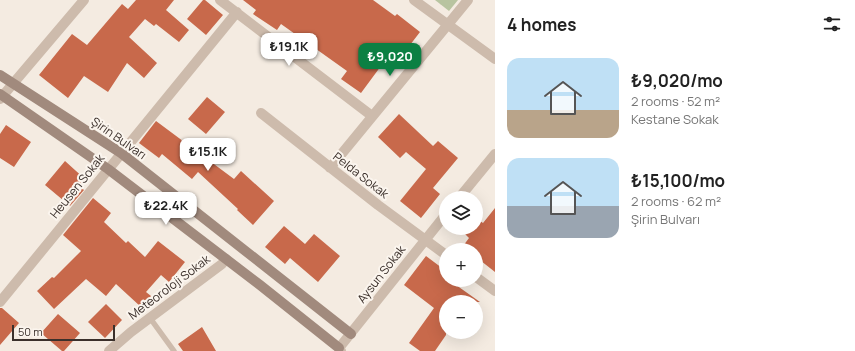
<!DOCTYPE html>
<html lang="en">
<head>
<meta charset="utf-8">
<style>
	body { margin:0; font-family:Manrope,sans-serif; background:#f2f2f2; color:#222; height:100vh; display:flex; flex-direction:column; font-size:15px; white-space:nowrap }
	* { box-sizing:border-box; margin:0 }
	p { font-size:13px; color:#767676 }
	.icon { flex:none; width:22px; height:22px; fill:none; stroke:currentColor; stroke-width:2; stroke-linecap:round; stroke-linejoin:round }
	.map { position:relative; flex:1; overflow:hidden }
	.side { display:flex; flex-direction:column; background:#fff; width:360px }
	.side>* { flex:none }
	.fabs { position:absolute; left:439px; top:191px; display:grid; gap:8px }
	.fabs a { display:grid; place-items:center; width:44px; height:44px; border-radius:50%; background:#fff; box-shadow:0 4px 16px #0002; font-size:20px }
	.scale { position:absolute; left:12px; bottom:10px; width:103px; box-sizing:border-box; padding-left:4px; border:2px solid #3b302b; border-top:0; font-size:11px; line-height:14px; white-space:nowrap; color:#3b302b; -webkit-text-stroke:3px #fbf5ee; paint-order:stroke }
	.price { position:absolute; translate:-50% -34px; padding:0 9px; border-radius:8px; background:#fff; color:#222; font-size:13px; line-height:26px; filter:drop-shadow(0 1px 2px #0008) }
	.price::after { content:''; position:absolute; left:50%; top:24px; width:12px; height:9px; margin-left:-6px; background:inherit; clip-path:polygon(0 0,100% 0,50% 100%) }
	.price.active { background:#0b8043; color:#fff }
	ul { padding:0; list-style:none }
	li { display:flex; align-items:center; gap:12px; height:100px; padding:0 12px }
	li span { display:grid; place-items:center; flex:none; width:112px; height:80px; border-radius:12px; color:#555 }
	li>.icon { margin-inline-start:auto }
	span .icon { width:48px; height:48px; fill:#fffc; stroke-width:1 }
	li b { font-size:17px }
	h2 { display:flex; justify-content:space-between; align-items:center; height:48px; padding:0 12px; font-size:17px }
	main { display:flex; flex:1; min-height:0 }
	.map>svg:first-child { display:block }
	.park { fill:url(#park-tufts) }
	.building { fill:#c8694b }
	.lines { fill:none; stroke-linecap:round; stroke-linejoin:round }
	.lane { stroke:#cdbbac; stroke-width:5.5 }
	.street { stroke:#cdbbac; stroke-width:10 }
	.secondary { stroke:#a18a7d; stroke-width:10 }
	.labels { text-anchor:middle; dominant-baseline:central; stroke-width:4; stroke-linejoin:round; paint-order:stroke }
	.street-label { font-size:12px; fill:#3b302b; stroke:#fbf5ee }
</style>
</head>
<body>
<main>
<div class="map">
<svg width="495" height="351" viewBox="0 0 495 351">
	<defs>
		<pattern id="park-tufts" width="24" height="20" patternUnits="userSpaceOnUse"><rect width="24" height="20" fill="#b8c4a0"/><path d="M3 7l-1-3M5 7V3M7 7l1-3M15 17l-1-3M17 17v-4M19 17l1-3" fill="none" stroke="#97a083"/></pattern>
	</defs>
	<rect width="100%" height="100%" fill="#f4ebe1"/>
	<path class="park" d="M435,0H458L449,11Z"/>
	<path class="building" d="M136,0H174L166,10L189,30L179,42L156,24L154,26L145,19L129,37L157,63L144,78L127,63L108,92L84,76L68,98L39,75L72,34L87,45L122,4L128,9Z
		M203,0H205L223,15L206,35L187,19Z
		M243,0H373L395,16L397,14L420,32L400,58L392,51L361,93L341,79L347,71L281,24L277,30L253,14L256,10Z
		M207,97L225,112L206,134L188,119Z
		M399,114L433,146L438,141L458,158L433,188L440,194L421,218L400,201L426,169L406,152L400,158L378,137Z
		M156,121L234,179L241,171L274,201L253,225L237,210L238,209L198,172L192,179L162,154L159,158L139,143Z
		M6,125L31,142L14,167L0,158V134Z
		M65,161L86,180L80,187L84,190L70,206L45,185Z
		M93,198L111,213L104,222L126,243L128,241L145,257L158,241L185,262L169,282L161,275L146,292L151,296L141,307L116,284L106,296L86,279L54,309L37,291L52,277L54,278L81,251L63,235Z
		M495,208V272L476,257V250H460L469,238L465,234L470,228H476V218L483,223Z
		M284,226L305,244L314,234L340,256L318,282L290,258L285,264L265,247Z
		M426,256L446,271V280H449L480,302H446V335L435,351H420L409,343L434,308L404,285Z
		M106,304L122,320L105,338L88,322Z
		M0,308H2L19,323L0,345Z
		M58,314L80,333L64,351H62L41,333Z
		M202,327L216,351H183L178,344Z"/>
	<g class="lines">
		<path class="lane" d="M150,318L174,351"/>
		<path class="street" d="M220,0L372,116
			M414,0L495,59
			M0,99L84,0
			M261,113L378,205L446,255
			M330,168L468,0
			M459,198L495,154
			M476,277L495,291
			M0,302L237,12
			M109,351L131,332L222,264L226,259
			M341,351L339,348L446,214"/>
		<path class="secondary" d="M0,75L121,153L351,334
			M0,94L108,169L260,285L339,348"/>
	</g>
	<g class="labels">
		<g class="street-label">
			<text transform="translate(119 138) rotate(35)">Şirin Bulvarı</text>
			<text transform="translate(361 175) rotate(38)">Pelda Sokak</text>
			<text transform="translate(77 186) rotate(-51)">Heusen Sokak</text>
			<text transform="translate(381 274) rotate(-52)">Aysun Sokak</text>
			<text transform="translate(169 287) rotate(-37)">Meteoroloji Sokak</text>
		</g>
	</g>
</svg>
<div class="fabs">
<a><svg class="icon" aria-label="layers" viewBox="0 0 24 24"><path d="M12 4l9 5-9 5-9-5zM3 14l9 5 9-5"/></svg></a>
<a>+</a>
<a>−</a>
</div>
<div class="scale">50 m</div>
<b class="price" style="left:289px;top:67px">₺19.1K</b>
<b class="price active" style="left:390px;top:77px">₺9,020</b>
<b class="price" style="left:208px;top:172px">₺15.1K</b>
<b class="price" style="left:166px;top:226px">₺22.4K</b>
</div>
<section class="side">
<h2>4 homes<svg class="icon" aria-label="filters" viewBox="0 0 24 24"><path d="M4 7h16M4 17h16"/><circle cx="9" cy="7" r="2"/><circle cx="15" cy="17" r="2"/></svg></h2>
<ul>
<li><span style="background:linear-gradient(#bfe0f5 65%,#b9a48a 0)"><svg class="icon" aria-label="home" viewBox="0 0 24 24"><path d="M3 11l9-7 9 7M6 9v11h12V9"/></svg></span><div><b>₺9,020/mo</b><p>2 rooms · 52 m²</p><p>Kestane Sokak</p></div></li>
<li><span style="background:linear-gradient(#bfe0f5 60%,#9aa5b1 0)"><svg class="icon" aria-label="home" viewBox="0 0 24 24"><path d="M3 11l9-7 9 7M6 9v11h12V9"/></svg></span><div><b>₺15,100/mo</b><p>2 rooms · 62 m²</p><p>Şirin Bulvarı</p></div></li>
</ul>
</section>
</main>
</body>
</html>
